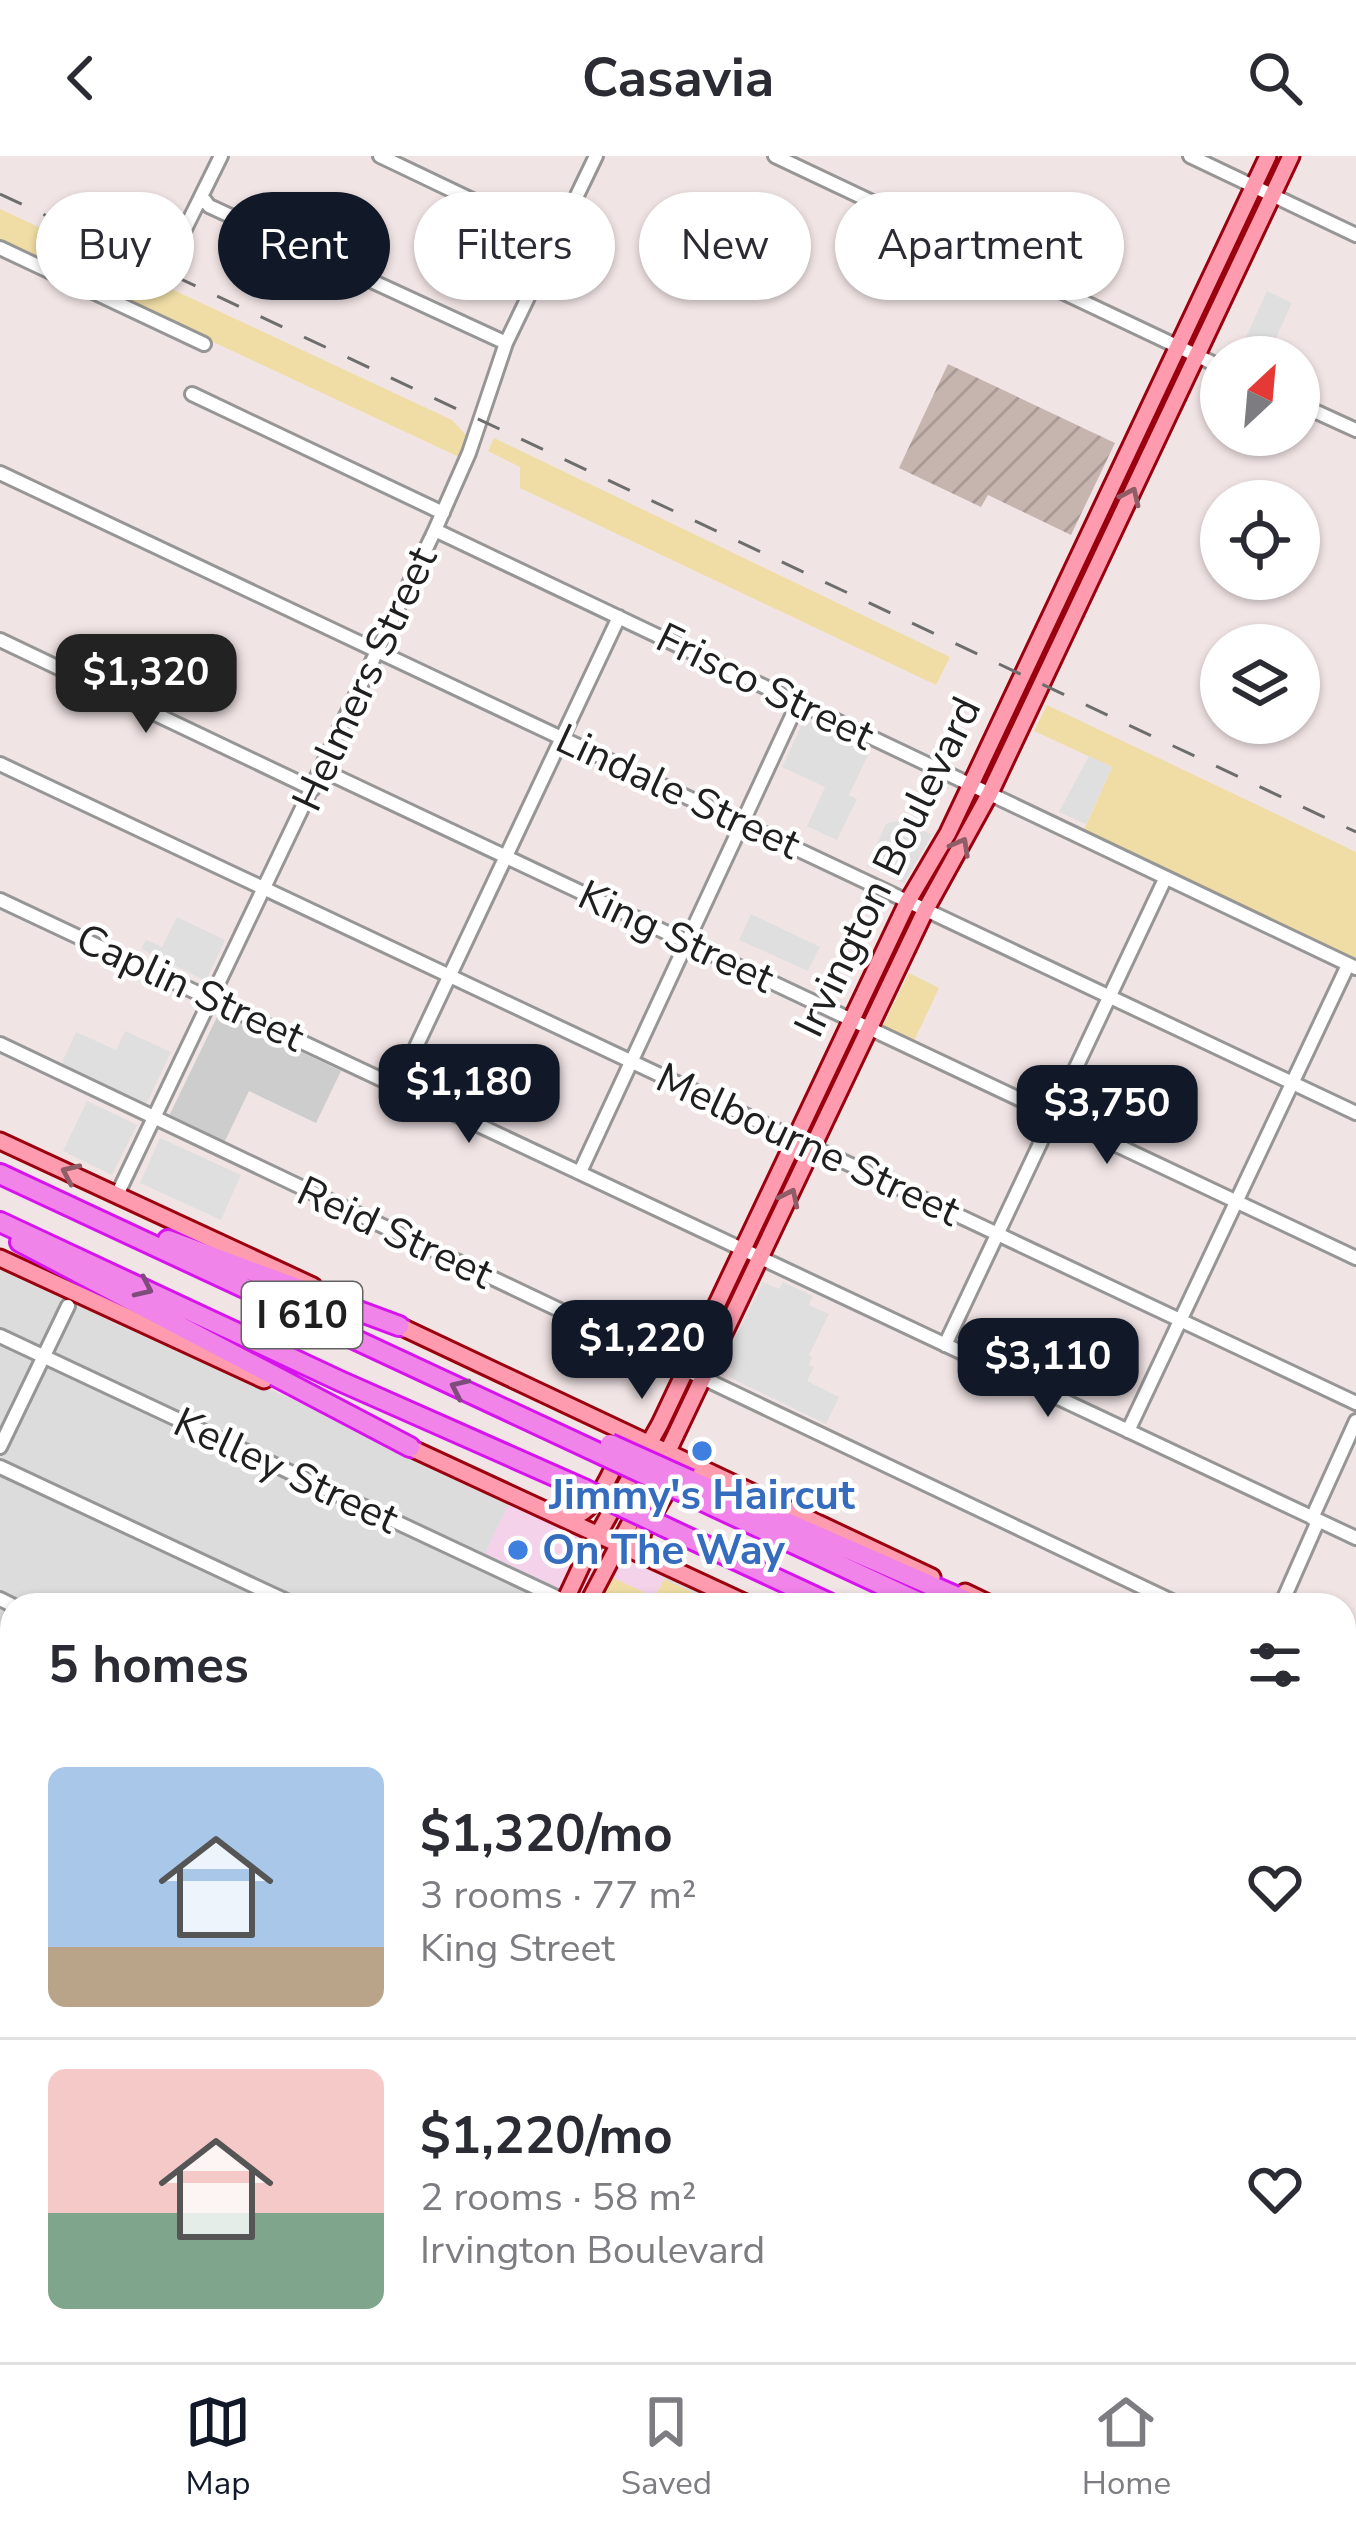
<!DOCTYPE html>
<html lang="en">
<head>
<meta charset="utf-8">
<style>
	body { margin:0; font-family:"Nunito Sans",sans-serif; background:#f7f7f7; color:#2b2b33; height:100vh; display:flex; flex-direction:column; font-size:45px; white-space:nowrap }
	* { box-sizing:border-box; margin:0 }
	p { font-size:39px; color:#7c7c81 }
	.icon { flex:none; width:66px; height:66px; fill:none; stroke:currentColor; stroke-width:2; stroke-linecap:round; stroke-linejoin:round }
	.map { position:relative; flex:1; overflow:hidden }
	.drawer { position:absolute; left:0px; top:1437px; width:1356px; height:771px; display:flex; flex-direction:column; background:#fff; border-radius:36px 36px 0 0; box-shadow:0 3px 9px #0004 }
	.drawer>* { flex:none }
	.top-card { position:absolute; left:36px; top:36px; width:1284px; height:108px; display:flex; gap:24px }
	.needle { width:78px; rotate:26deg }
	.tools { position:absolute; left:1200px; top:180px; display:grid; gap:24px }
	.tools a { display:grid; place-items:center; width:120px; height:120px; border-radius:50%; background:#fff; box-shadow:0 3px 9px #0004; font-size:60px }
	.price { position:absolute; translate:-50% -102px; padding:0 27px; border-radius:24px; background:#111827; color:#fff; font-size:39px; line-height:78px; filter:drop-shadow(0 3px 6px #0008) }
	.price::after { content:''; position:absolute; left:50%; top:72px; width:36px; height:27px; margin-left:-18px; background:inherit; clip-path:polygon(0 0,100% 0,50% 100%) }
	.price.current { background:#222; color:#fff }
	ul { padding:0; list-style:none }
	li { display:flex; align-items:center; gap:36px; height:300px; padding:0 48px }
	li+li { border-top:3px solid #e1e1e2 }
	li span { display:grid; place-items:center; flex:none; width:336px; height:240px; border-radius:18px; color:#555 }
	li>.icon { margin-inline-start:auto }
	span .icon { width:144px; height:144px; fill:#fffc; stroke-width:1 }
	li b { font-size:51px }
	h2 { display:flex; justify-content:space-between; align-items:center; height:144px; padding:0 48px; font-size:51px }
	.tag { padding:0 42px; border-radius:54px; background:#fff; box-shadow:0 3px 9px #0004; font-size:42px; line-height:108px }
	.tag.current { background:#111827; color:#fff }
	header { display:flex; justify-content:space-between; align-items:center; height:156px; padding:0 48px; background:#fff; font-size:54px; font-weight:700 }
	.tabs { display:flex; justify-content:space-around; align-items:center; height:168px; border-top:3px solid #e1e1e2; background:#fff; font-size:33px; color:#7c7c81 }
	.tabs a { display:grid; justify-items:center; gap:6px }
	.tabs .current { color:#111827 }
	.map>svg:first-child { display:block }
	.residential { fill:#dddcdd }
	.commercial { fill:#f3d2ea }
	.religious { fill:#cdcdcd }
	.construction { fill:url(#construction-furrows) }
	.grass { fill:#f0dda5 }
	.parking { fill:#dfdfdf }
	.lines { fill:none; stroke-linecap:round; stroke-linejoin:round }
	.minor-casing { stroke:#969696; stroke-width:18 }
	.major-casing { stroke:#9a000e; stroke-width:21 }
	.highway-casing { stroke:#d713ed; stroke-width:24 }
	.minor { stroke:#fff; stroke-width:12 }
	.major { stroke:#ff9bae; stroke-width:15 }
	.highway { stroke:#f084e9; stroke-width:18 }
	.rail { stroke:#6d6d6d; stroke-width:3; stroke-dasharray:24 24; stroke-linecap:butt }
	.highway-bridge-casing { stroke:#d713ed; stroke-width:24; stroke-linecap:butt }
	.highway-bridge { stroke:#f084e9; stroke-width:18 }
	.oneway { stroke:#8f5d66 }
	.oneway2 { stroke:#7d4c7a }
	.shop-dot { fill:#3f7fe0; stroke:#fff; stroke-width:4.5 }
	.labels { text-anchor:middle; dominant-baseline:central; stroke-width:9; stroke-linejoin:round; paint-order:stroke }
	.shield { fill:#fff; stroke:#626262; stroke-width:3 }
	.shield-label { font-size:39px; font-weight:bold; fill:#1f1f1f }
	.street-label { font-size:42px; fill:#1f1f1f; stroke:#fff }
	.shop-label { font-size:42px; font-weight:bold; fill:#366cbe; stroke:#fff }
</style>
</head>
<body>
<header><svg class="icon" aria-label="back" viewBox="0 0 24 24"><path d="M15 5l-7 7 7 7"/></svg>Casavia<svg class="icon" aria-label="search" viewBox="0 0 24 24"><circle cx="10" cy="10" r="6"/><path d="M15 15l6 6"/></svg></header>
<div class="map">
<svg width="1356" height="2206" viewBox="0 0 1356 2206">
	<defs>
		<pattern id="construction-furrows" width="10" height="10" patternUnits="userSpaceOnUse" patternTransform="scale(3)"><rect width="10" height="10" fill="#c6b4af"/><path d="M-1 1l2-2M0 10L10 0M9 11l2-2" fill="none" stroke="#aa9a96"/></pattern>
	</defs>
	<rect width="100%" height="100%" fill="#f1e4e5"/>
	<path class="residential" d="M0,1108L735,1449H12V2196H775L770,2206H0Z"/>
	<path class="commercial" d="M510,1344L667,1417L655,1442L611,1422L598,1449H594L485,1397Z"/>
	<path class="religious" d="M219,857L341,915L316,967L249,935L223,989L168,962Z"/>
	<path class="construction" d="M948,208L1115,287L1071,379L988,339L981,351L899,312Z"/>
	<path class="grass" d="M0,53L452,264L469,282L461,302L0,86Z
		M494,282L950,501L936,529L520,332V311L488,295Z
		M1047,549L1356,696V806L1083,676L1112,611L1034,575Z
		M909,817L939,832L914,885L883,870Z
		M611,1421L655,1441L664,1423L720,1449H598Z"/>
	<path class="parking" d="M1267,135L1292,147L1267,201H1237Z
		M804,564L870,595L849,639L857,643L837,684L807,670L825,631L782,611Z
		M1089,600L1112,611L1086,668L1059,656Z
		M901,664L932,679L904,727L867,710L886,668Z
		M751,758L820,791L808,815L739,784Z
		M177,761L225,784L206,825L141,793L146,784L162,791Z
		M125,875L171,896L146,949L61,909L76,876L116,894Z
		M87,945L137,969L112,1019L63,995Z
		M160,982L241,1019L221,1064L140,1027Z
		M763,1126L779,1133L783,1126L813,1140L809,1149L829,1158L809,1199L812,1201L809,1209L814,1211L807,1225L839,1241L826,1268L729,1221L733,1213L723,1208Z"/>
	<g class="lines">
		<defs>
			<path id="minor" d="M380,0L556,84
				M775,0L1221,211
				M1190,0L1356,79
				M203,42L209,50L506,187
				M180,83L221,0
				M0,92L204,188
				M192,238L443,357
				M1299,248L1356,274
				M0,317L1356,957
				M435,374L1356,812
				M0,484L313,633
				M0,608L1356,1247
				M322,614L1356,1102
				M0,744L1356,1382
				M0,888L1180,1449
				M398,929L619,461
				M580,1016L798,547
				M117,1039L435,374L469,297L506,187L596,0
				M0,1180L573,1449
				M945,1189L1165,723
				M1128,1275L1348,809
				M0,1291L68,1150
				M0,1311L295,1449
				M1312,1362L1356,1265
				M0,1443L12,1449
				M1281,1449L1318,1365
				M1344,1526L1356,1532
				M0,1575L12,1581
				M0,1706L12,1712
				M0,1838L12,1844
				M1344,1887L1356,1893
				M1344,1953L1356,1926
				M0,1970L12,1975
				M1344,2038L1356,2043
				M0,2102L12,2107
				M1344,2188L1356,2194
				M488,2196L509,2206
				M1026,2196L1048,2206
				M777,2206L782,2196
				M931,2206L936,2196
				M1080,2206L1085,2196
				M1228,2206L1233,2196"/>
			<path id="major" d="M0,985L313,1130
				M0,1102L264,1224
				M389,1165L932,1421
				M400,1287L750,1449
				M565,1362C595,1361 607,1322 620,1299
				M652,1401L641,1385L643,1376L674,1323
				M965,1436L992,1449
				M563,1449L585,1402L660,1268L908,745L948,677L1268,0
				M587,1449L668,1295L926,753L990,637L1291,0
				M1344,1614L1356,1620
				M1344,1751L1356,1761
				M206,2206L211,2196
				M229,2206L233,2196"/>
			<path id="highway" d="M0,1018L603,1299
				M0,1066L340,1225L584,1333
				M168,1084L399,1170
				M20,1086L410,1291
				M690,1324L976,1449
				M683,1336L925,1449
				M663,1370L833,1449
				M1344,1632L1356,1638
				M1344,1659L1356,1666
				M1344,1698L1356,1706
				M1344,1731L1356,1741"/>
		</defs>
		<use href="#minor" class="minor-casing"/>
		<use href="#major" class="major-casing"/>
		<use href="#highway" class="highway-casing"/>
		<use href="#minor" class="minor"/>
		<use href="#major" class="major"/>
		<use href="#highway" class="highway"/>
		<path class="rail" d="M0,38L1356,676"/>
		<defs>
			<path id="highway-bridge" d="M610,1288L690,1324
				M603,1299L683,1336
				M584,1333L663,1370"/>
		</defs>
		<use href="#highway-bridge" class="highway-bridge-casing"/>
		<use href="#highway-bridge" class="highway-bridge"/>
	</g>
	<defs><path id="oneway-chevron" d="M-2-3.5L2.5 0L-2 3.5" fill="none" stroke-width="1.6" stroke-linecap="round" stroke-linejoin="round" transform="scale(3)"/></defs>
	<g class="oneway">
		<use href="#oneway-chevron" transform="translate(1131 340) rotate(-65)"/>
		<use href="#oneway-chevron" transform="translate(961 690) rotate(-61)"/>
		<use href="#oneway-chevron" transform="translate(70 1017) rotate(-156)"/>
		<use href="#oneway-chevron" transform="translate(790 1041) rotate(-64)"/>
	</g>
	<g class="oneway2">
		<use href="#oneway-chevron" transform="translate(144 1132) rotate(25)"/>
		<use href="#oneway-chevron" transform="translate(459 1232) rotate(-155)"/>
	</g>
	<g class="shop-dot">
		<circle cx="702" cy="1295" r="12"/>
		<circle cx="518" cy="1394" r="12"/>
	</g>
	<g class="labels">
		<rect class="shield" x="242" y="1126" width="120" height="66" rx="9"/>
		<g class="shield-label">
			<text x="302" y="1159">I 610</text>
		</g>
		<g class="street-label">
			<text transform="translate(365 523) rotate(-65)">Helmers Street</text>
			<text transform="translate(765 531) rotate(26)">Frisco Street</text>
			<text transform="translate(678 636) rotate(25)">Lindale Street</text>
			<text transform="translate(888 711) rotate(-64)">Irvington Boulevard</text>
			<text transform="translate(676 781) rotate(25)">King Street</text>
			<text transform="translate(190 832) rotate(25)">Caplin Street</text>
			<text transform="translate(808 989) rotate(25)">Melbourne Street</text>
			<text transform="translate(395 1077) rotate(25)">Reid Street</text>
			<text transform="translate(286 1315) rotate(25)">Kelley Street</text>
		</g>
		<g class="shop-label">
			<text x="702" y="1339">Jimmy's Haircut</text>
			<text x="542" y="1394" text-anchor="start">On The Way</text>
		</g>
	</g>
</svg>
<div class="tools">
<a><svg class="needle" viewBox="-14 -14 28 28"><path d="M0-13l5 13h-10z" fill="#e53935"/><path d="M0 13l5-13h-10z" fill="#7c7c81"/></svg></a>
<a><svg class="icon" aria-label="locate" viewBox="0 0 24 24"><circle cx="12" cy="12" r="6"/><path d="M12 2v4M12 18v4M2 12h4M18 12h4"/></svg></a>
<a><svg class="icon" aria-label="layers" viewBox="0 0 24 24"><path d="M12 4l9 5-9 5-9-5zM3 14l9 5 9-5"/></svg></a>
</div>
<b class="price current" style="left:146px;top:580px">$1,320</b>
<b class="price" style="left:469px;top:990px">$1,180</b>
<b class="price" style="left:1107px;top:1011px">$3,750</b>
<b class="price" style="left:642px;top:1246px">$1,220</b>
<b class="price" style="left:1048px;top:1264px">$3,110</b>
<div class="top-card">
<a class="tag">Buy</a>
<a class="tag current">Rent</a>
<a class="tag">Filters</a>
<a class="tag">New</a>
<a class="tag">Apartment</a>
</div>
<section class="drawer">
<h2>5 homes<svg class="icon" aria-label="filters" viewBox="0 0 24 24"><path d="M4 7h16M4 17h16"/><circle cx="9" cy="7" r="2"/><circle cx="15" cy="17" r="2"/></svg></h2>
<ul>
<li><span style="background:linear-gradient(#a9c7e8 75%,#b9a48a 0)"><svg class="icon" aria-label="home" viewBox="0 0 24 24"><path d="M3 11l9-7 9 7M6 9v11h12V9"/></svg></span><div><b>$1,320/mo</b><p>3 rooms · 77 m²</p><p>King Street</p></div><svg class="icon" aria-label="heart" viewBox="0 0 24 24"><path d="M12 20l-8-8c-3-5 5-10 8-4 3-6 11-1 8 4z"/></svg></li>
<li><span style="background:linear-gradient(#f6c9c9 60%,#7fa58c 0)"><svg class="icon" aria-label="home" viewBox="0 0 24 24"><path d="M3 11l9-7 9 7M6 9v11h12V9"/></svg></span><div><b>$1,220/mo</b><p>2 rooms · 58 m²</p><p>Irvington Boulevard</p></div><svg class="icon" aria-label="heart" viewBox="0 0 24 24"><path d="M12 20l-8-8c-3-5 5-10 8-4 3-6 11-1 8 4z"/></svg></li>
</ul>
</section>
</div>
<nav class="tabs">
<a class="current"><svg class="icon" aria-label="map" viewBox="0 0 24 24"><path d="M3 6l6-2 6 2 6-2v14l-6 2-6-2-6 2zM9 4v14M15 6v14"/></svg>Map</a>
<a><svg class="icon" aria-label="saved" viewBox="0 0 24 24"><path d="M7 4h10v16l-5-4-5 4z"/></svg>Saved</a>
<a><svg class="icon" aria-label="home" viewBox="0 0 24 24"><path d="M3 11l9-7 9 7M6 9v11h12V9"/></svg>Home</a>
</nav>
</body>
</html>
